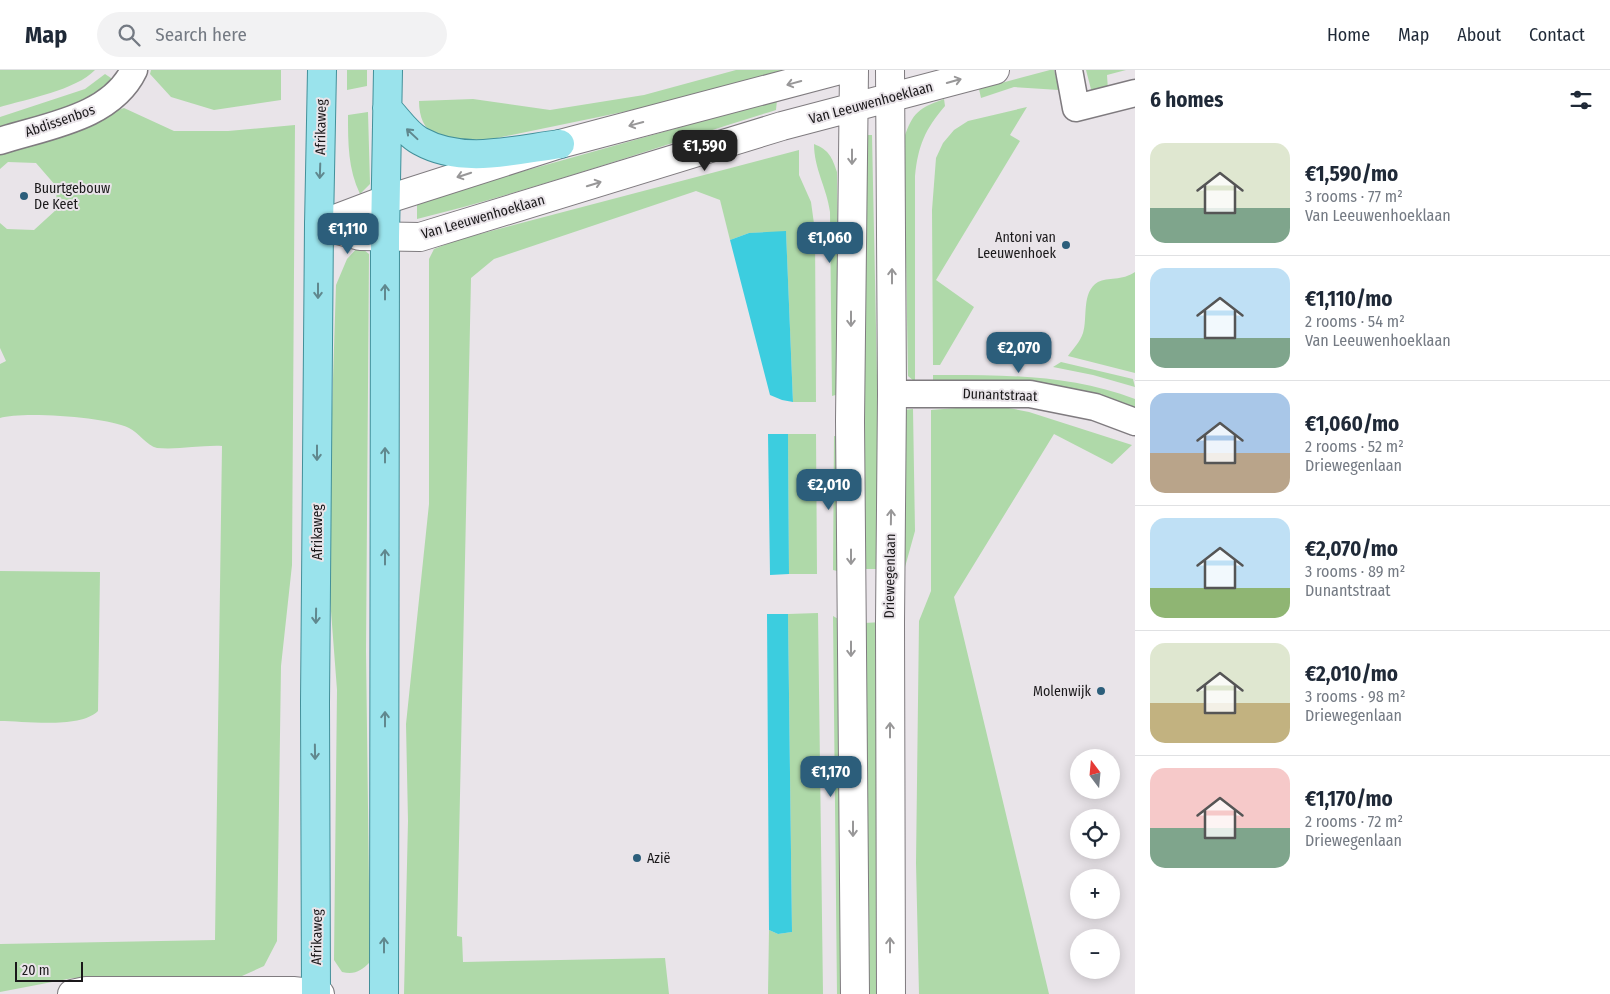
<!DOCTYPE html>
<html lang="en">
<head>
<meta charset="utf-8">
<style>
	body { margin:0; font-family:"Fira Sans Condensed",sans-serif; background:#f2f2f3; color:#1f2937; height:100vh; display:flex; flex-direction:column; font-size:19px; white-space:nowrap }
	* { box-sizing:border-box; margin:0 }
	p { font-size:16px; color:#747a83 }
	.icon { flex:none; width:28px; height:28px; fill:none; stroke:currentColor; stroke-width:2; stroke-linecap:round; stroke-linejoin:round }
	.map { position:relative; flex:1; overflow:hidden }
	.side { display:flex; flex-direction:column; background:#fff; width:475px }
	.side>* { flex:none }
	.needle { width:32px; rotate:344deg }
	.buttons { position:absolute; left:1070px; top:679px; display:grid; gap:10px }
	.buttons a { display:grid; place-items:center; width:50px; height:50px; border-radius:50%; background:#fff; box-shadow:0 2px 12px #0003; font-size:25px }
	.scale { position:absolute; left:15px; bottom:12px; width:68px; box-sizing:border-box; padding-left:5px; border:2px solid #1a181a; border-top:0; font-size:14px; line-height:18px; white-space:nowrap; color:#1a181a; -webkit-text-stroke:4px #e9e4e9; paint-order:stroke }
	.price { position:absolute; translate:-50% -42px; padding:0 11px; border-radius:10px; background:#2c5e7b; color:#fff; font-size:16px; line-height:32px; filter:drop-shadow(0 1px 2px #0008) }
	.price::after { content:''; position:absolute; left:50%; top:30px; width:15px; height:11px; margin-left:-8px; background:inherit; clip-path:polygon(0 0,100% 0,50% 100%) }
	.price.on { background:#222; color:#fff }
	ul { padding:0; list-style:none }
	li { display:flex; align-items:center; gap:15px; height:125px; padding:0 15px }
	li+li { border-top:1px solid #e0e1e3 }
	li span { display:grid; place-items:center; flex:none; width:140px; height:100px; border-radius:15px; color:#555 }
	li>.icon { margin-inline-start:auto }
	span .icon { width:60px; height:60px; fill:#fffc; stroke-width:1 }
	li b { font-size:21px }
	h2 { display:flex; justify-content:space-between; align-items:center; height:60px; padding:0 15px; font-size:21px }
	header { display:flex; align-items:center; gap:30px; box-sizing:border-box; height:70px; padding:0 25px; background:#fff; border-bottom:1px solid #e0e1e3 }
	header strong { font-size:24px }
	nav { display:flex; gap:28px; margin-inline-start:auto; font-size:18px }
	.search { width:350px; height:45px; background:#f2f2f3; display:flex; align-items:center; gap:12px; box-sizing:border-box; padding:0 18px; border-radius:28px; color:#747a83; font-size:19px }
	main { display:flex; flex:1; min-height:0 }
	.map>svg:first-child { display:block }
	.green { fill:#afd9a9 }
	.water { fill:#3ccddf }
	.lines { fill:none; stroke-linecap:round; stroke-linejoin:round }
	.street-casing { stroke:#7f7b7f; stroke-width:29 }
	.secondary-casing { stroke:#7f7b7f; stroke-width:30 }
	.primary-casing { stroke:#42909a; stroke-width:30 }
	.street { stroke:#fff; stroke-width:26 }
	.secondary { stroke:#fff; stroke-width:28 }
	.primary { stroke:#9ae3ec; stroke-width:28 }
	.oneway { stroke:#989798 }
	.oneway2 { stroke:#60888e }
	.poi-dot { fill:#2c5e7b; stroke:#e9e4e9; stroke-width:2 }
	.labels { text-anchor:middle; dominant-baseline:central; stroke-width:4; stroke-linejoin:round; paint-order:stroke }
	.street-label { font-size:14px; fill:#1a181a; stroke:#e9e4e9 }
	.poi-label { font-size:14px; fill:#1a181a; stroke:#e9e4e9; text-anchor:start }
</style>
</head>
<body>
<header>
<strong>Map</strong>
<div class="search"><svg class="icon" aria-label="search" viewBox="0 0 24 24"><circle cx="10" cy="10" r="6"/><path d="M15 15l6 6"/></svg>Search here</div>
<nav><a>Home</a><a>Map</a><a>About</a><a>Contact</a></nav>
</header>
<main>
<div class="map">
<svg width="1135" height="924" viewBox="0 0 1135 924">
	<rect width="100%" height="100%" fill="#e9e4e9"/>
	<path class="green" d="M0,0H95C76,20 27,29 0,37Z
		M151,0H281V30L214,40L171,27L150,4Z
		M347,0H367V16L347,20Z
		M736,0H782V3L647,37L478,72C446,73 419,68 419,31L473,29L550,40L644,25Z
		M1050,0H1054L1059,20L1014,17L981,28L979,19Z
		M1086,0H1126L1107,5L1108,20L1092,23Z
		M105,4L114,10L90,32L0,61V47L85,19Z
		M944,29L945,36C925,59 918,76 915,106V312L908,306L904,68C913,42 919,38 944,29Z
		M777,30L776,40C656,77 538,119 417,149V131Z
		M1027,37L1010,65L1020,71L936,210L974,237L940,295H933L932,140L936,88L943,73L954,60L968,51Z
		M124,38L174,61H228L295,55L292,495L281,596L277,871L264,896L242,906L73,908L0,922V874L215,870L222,376C201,375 178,380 157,378C147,376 138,362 129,358C108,347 22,341 0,348V294L6,291L0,278V153L7,159L34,160L57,139L56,116L36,93L8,92L0,99V81Z
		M368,42L370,114L360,124C348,99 348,73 348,45Z
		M864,65H872L881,499H862Z
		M814,74C829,80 832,87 837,102L839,324L832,326L830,142C827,118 814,99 814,74Z
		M799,80V105L811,132L815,161L816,332H793L786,162L749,163L730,170L720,130L696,121L494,189L471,208L457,866L462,867L463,892L665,888L669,924H404L408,751L406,654L429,434V189L434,179L457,170Z
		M359,176L369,184L366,581L370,892C361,901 355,905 342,902L334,890L337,620L329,515L328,466L336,215L347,189Z
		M1135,202V303L1068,286C1073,279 1080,272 1083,263C1088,248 1081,222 1098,212C1108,207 1122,211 1135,202Z
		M1061,292L1133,309L1135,317L1093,305L1053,297Z
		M933,305C1002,305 1069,304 1135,329V340L933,316Z
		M993,335L1029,342L1132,375L1112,394L1054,364L954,527L1049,924H919L916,793L919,551L931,521V340Z
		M913,339L915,461L905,497L903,340Z
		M788,364H816L817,504H789Z
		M834,366L841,367V502L833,500Z
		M0,501L100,502L98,641C80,659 25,651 0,651Z
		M818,543L823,924H768L769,860L778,864L792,862L788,544Z
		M833,546L840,550L843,924H837Z
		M883,552L882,924H865L864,553Z"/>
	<path class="water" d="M786,161L793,332L782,330L770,325L730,170L749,163Z
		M768,364H788L789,504L770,505Z
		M767,544H788L792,862L778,864L769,860Z"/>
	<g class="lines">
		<defs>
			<path id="street" d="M1069,0L1076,38L1135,23
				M0,71C46,56 111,48 134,0
				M892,324H1030L1095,337L1135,352"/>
			<path id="secondary" d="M854,0L850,351L855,924
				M890,0L892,324L890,552L891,924
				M319,155L360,166L420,167L782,56L995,0
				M319,155L385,130L560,74L840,0
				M72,924L86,921H293L320,924"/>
			<path id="primary" d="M387,38C397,48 407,64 420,71C463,95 514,80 560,74
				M316,924L315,633L319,155L322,0
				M384,924L385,167L388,0"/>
		</defs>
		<use href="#street" class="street-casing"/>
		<use href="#secondary" class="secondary-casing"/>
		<use href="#primary" class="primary-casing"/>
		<use href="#street" class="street"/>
		<use href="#secondary" class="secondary"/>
		<use href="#primary" class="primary"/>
	</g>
	<defs><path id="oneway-shaft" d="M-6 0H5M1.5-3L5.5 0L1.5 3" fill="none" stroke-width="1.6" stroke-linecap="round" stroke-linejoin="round" transform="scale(1.25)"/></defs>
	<g class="oneway">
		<use href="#oneway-shaft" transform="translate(954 11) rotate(-16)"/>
		<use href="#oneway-shaft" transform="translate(794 13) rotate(165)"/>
		<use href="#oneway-shaft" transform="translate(636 54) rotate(165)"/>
		<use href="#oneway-shaft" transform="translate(852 87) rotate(90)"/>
		<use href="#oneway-shaft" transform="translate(464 105) rotate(162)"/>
		<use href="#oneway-shaft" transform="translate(594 114) rotate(-17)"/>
		<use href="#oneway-shaft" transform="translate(892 206) rotate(-90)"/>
		<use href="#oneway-shaft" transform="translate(851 249) rotate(90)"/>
		<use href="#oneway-shaft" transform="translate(891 447) rotate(-89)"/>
		<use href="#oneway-shaft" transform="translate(851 487) rotate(90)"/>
		<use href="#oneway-shaft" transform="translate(851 579) rotate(90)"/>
		<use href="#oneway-shaft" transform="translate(890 660) rotate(-90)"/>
		<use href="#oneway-shaft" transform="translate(853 759) rotate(90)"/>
		<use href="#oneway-shaft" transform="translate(890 875) rotate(-90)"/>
	</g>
	<g class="oneway2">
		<use href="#oneway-shaft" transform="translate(412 64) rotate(-137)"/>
		<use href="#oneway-shaft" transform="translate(320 101) rotate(92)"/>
		<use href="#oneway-shaft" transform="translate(318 221) rotate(90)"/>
		<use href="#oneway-shaft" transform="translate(385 222) rotate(-90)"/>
		<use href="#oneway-shaft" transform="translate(317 383) rotate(90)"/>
		<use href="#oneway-shaft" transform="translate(385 385) rotate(-90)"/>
		<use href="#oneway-shaft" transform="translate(385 487) rotate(-90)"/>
		<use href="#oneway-shaft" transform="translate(316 546) rotate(91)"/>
		<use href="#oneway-shaft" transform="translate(385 649) rotate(-90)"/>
		<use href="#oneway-shaft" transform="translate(315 682) rotate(89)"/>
		<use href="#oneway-shaft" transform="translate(384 875) rotate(-90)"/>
	</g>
	<g class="poi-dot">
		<circle cx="24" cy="126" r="5"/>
		<circle cx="1066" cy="175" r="5"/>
		<circle cx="1101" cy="621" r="5"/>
		<circle cx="637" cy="788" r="5"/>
	</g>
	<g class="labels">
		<g class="street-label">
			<text transform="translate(871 33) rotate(-15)">Van Leeuwenhoeklaan</text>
			<text transform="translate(60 51) rotate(-19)">Abdissenbos</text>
			<text transform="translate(321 57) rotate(-89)">Afrikaweg</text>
			<text transform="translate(483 147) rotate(-16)">Van Leeuwenhoeklaan</text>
			<text transform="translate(1000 325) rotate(2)">Dunantstraat</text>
			<text transform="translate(317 462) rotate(-90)">Afrikaweg</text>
			<text transform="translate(890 506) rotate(-89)">Driewegenlaan</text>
			<text transform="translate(317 867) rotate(-89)">Afrikaweg</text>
		</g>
		<g class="poi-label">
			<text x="34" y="118">Buurtgebouw<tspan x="34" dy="16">De Keet</tspan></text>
			<text x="1056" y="167" text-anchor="end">Antoni van<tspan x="1056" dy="16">Leeuwenhoek</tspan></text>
			<text x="1091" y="621" text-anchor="end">Molenwijk</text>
			<text x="647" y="788">Azië</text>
		</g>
	</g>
</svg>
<div class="buttons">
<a><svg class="needle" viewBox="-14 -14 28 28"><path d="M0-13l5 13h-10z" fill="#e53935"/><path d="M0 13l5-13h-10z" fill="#747a83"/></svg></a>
<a><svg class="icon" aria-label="locate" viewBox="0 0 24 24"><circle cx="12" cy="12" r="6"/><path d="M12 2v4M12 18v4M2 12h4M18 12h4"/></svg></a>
<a>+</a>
<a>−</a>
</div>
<div class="scale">20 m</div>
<b class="price on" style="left:705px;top:102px">€1,590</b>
<b class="price" style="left:348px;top:185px">€1,110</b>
<b class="price" style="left:830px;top:194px">€1,060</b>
<b class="price" style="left:1019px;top:304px">€2,070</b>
<b class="price" style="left:829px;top:441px">€2,010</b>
<b class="price" style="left:831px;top:728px">€1,170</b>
</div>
<section class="side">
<h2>6 homes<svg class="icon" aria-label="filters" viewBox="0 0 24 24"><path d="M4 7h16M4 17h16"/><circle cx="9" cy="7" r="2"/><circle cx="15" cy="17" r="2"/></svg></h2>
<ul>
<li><span style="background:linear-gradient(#dfe7d0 65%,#7fa58c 0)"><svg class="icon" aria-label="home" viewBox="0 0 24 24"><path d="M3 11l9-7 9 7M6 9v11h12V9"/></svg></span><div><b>€1,590/mo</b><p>3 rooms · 77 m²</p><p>Van Leeuwenhoeklaan</p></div></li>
<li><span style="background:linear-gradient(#bfe0f5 70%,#7fa58c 0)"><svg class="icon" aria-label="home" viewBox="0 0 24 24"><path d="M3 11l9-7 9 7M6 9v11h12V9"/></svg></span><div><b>€1,110/mo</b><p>2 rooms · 54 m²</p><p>Van Leeuwenhoeklaan</p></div></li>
<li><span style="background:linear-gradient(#a9c7e8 60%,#b9a48a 0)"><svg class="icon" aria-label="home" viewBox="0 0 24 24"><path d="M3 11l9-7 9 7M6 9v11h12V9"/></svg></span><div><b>€1,060/mo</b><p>2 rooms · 52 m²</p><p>Driewegenlaan</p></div></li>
<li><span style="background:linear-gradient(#bfe0f5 70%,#8fb573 0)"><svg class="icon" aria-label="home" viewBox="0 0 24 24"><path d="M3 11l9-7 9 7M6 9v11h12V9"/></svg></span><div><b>€2,070/mo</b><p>3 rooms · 89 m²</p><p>Dunantstraat</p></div></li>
<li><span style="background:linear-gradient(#dfe7d0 60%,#c2b280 0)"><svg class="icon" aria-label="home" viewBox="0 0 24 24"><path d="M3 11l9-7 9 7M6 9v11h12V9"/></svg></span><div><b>€2,010/mo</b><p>3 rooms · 98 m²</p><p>Driewegenlaan</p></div></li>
<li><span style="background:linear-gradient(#f6c9c9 60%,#7fa58c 0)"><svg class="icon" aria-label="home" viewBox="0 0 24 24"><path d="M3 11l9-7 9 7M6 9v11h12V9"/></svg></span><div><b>€1,170/mo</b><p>2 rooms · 72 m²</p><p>Driewegenlaan</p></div></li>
</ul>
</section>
</main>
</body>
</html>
